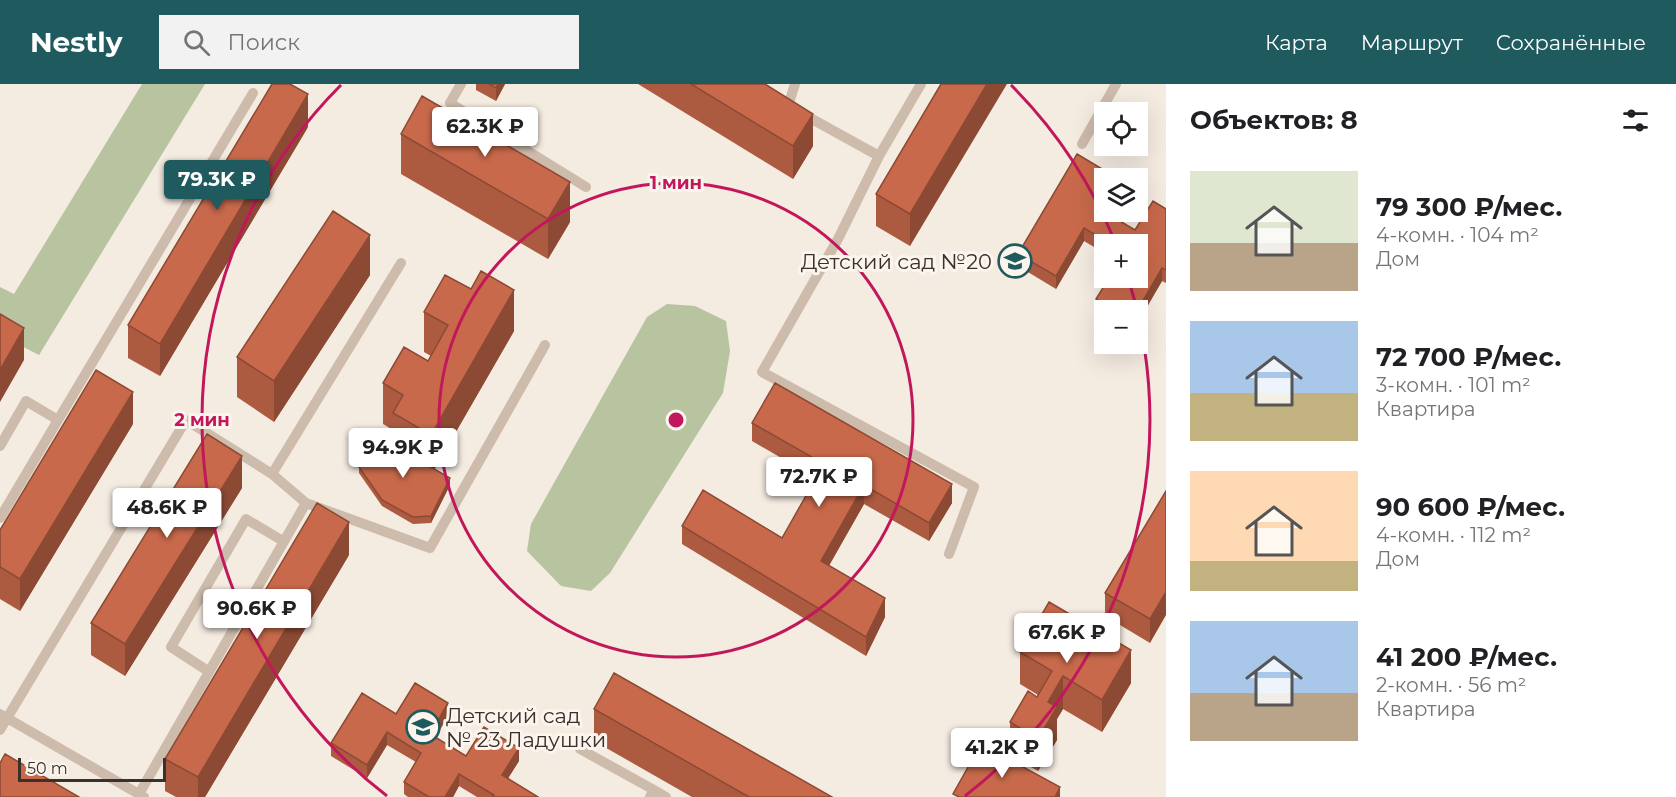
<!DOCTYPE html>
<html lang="ru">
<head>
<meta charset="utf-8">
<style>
	body { margin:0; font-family:Montserrat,sans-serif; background:#f2f2f2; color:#202124; height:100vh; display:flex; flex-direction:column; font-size:22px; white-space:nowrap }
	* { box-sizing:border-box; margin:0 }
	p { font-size:20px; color:#757577 }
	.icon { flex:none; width:33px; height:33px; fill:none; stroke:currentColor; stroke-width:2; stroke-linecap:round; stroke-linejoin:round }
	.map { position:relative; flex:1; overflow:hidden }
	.panel { display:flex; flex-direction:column; background:#fff; width:510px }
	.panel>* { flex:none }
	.controls { position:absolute; left:1094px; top:18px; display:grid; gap:12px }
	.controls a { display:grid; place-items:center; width:54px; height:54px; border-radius:0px; background:#fff; box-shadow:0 6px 24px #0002; font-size:30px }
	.scale { position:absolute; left:18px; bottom:15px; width:148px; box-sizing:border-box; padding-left:6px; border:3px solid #3b302b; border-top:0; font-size:16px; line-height:21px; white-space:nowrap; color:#3b302b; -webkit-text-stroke:4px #fbf5ee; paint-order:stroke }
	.price { position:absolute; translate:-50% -51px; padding:0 14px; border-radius:6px; background:#fff; color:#222; font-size:20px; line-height:39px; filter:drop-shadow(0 2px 3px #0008) }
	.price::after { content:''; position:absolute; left:50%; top:36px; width:18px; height:14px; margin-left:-9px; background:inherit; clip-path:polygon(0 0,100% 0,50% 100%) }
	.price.active { background:#1f5a5e; color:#fff }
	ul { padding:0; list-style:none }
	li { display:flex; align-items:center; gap:18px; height:150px; padding:0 24px }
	li span { display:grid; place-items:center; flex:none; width:168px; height:120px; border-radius:0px; color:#555 }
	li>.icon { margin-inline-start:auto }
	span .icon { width:72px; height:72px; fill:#fffc; stroke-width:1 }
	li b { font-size:26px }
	h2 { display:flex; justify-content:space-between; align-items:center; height:72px; padding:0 24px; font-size:26px }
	header { display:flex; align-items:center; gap:36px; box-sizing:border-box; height:84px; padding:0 30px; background:#1f5a5e; color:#fff }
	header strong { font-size:28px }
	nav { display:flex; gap:33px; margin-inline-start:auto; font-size:21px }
	.search { width:420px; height:54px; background:#f2f2f2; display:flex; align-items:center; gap:15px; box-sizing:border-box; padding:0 21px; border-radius:0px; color:#757577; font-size:22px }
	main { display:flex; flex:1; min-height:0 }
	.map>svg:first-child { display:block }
	.green { fill:#b8c4a0 }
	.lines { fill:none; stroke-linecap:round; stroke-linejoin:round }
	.service { stroke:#cdbbac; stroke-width:10 }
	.wall { fill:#ac5a40 }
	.shaded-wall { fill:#8c4a34 }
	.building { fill:#c8694b; stroke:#8c4a34; stroke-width:1.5 }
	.ring { fill:none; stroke:#c2185b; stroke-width:3 }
	.labels { text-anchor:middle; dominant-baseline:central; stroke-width:6; stroke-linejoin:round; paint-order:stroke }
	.poi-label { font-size:21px; fill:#3b302b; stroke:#fbf5ee; text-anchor:end }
	.centre { fill:#c2185b; stroke:#fbf5ee; stroke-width:3 }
	.ring-label { font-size:18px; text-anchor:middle; font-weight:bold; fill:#c2185b; stroke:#fbf5ee; stroke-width:6; stroke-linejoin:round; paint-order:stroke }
</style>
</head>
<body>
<header>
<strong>Nestly</strong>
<div class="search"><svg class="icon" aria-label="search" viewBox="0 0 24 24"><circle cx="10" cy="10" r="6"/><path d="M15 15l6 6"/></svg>Поиск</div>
<nav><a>Карта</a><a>Маршрут</a><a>Сохранённые</a></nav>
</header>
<main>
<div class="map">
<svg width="1166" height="713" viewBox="0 0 1166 713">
	<rect width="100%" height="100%" fill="#f4ebe1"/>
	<path class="green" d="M142,0H205L39,271L0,251V203L14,210Z
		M667,220L695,222L726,237L730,267L723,309L610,489L591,507L561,502L527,467L531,440L647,233Z"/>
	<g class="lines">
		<path class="service" d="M461,0L450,19L586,103
			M921,0L879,72L838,155L762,288L974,403L949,470
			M788,22L795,0
			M801,29L879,72
			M1082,60L1116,0
			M0,362L26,317L58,336L253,9
			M272,390L401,179
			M0,434L58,336
			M208,587L171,563L246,435L283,457
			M0,630L144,713
			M0,646L186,336L272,390L306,419L430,464L545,261
			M580,665L654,706
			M139,710L306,419
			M650,713L654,706L666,713"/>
	</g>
	<path class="wall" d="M476,0H505L496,17L476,6Z
		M638,0H765L813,62L793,95Z
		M941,0L910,162L876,142V110Z
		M308,43L160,292L128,274V241Z
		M401,50L570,138L548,175L401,90Z
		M1077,70L1114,92V94H1104V123L1102,126L1135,146L1153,117L1166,125V199L1162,197L1137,240V226H1104V232L1096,227V215L1109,194H1137V160H1104V169L1084,157L1056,205L1018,182V170Z
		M370,191L274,338L237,313V273Z
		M424,228L514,247L434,386L450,401L431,439L413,440L382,422L359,389V383L393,361V346L383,340V299L428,277L431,272L424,268Z
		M752,339L952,419L929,457L864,420L829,482L885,533L866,572L682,460V442L782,454L816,394L752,357Z
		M133,340L20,527L0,515V446Z
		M242,404L125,592L91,571V539Z
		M1166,407L1150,559L1105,532V509Z
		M349,471L205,713H176L165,707V675Z
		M1020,568L1131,599L1102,648L1063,625L1057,635V656L1038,687L1010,671V638L1038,611L1020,600Z
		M594,625L832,713H692L594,657Z
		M396,630L448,632L435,653L466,672L519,677L508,694L539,713H477L459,702L453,713H408L404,710V698L416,678L387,661L367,694L331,672V659Z"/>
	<path class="shaded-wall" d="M498,0H505L496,17V4Z
		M987,0H1007L910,162V130Z
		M308,10V43L160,292V260Z
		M813,30V62L793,95V62Z
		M570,98V138L548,175V135Z
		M1104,110V122L1096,136V123Z
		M1084,144V157L1056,205V192Z
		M370,151V191L274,338V297Z
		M1162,184V197L1137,240V227Z
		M514,206V247L431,391V351Z
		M24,244V276L0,318V286Z
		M133,308V340L20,527V495Z
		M242,372V404L125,592V560Z
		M450,394V401L431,439V432Z
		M952,400V419L929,457V439Z
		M864,401V420L821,495V477Z
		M349,438V471L205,713H198V693Z
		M1166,508V531L1150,559V535Z
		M885,514V533L866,572V553Z
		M1131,566V599L1102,648V616Z
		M1063,592V625L1057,635V656L1038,687V655L1048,618Z
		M448,619V632L430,663V650Z
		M387,648V661L367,694V681Z
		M519,664V677L502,704V691Z
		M459,690V702L453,713H445Z
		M1060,703V713H1055Z"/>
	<path class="building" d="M272,0H290L308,10L160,260L128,241Z
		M489,0H498L496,4Z
		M691,0H765L813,30L793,62Z
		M941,0H987L910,130L876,110Z
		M422,12L570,98L548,135L401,50Z
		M1077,70L1114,92L1113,94H1104V110L1096,123L1135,146L1153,117L1166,125V186L1162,184L1137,227L1116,226L1096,215L1109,194H1137V160H1111L1084,144L1056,192L1018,170Z
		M333,127L370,151L274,297L237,273Z
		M481,187L514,206L431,351L393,329L403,311L383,299L404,263L428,277L448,241L424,228L445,191L471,205Z
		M0,230L24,244L0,286Z
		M96,286L133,308L20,495L0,483V446Z
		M775,299L952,400L929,439L864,401L821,477L885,514L866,553L682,442L703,406L782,454L824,380L752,339Z
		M207,350L242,372L125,560L91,539Z
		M375,351L450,394L431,432L413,433L382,416L359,383Z
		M1166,407V508L1150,535L1105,509Z
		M317,419L349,438L198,693L165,675Z
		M1049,518L1131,566L1102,616L1063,592L1048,618L1057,623L1038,655L1010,638L1028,607L1037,613L1052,587L1020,568Z
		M614,589L832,713H749L594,625Z
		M415,599L448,619L430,650L466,672L484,643L519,664L502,691L538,713H492L494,711L459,690L445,713H429L404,698L421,669L387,648L367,681L331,659L362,609L396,630Z
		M981,660L1060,703L1055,713H959L953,710Z
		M5,670L79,713H0V679Z"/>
	<g class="ring">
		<circle cx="676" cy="336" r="237"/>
		<path d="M387 712A474 474 0 0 1 341 1M1011 1A474 474 0 0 1 1115 158M1129 197A474 474 0 0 1 965 712"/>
	</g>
	<defs>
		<symbol id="school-ring" viewBox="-11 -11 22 22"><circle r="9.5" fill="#fbf5ee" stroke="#1f5a5e" stroke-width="1.5"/><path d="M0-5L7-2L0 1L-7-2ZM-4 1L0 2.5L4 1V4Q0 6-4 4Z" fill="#1f5a5e"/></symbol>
	</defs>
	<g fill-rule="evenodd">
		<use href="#school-ring" x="996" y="158" width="38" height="38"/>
		<use href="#school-ring" x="404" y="624" width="38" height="38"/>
	</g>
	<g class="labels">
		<g class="poi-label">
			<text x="992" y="177">Детский сад №20</text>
			<text x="446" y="631" text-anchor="start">Детский сад<tspan x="446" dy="24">№ 23 Ладушки</tspan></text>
		</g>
	</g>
	<circle cx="676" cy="336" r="9" class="centre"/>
	<g class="ring-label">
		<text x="676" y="105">1 мин</text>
		<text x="202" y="342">2 мин</text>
	</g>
</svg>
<div class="controls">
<a><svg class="icon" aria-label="locate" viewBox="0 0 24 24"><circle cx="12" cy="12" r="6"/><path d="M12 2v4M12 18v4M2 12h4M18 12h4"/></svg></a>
<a><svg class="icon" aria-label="layers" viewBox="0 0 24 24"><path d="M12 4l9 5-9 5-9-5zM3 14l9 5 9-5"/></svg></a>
<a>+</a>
<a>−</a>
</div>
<div class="scale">50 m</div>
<b class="price" style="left:485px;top:74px">62.3K ₽</b>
<b class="price active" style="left:217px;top:127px">79.3K ₽</b>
<b class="price" style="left:403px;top:395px">94.9K ₽</b>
<b class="price" style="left:819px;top:424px">72.7K ₽</b>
<b class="price" style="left:167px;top:455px">48.6K ₽</b>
<b class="price" style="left:257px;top:556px">90.6K ₽</b>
<b class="price" style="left:1067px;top:580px">67.6K ₽</b>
<b class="price" style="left:1002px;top:695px">41.2K ₽</b>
</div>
<section class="panel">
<h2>Объектов: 8<svg class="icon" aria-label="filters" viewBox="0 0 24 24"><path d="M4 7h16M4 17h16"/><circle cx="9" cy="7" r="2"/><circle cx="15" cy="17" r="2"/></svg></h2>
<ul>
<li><span style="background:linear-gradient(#dfe7d0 60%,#b9a48a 0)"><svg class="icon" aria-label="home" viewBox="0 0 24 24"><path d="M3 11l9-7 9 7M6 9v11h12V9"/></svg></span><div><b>79 300 ₽/мес.</b><p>4-комн. · 104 m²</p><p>Дом</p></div></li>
<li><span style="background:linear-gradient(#a9c7e8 60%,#c2b280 0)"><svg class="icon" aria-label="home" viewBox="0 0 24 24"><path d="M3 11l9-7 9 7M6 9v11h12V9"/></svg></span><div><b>72 700 ₽/мес.</b><p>3-комн. · 101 m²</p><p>Квартира</p></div></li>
<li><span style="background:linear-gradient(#ffd9b3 75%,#c2b280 0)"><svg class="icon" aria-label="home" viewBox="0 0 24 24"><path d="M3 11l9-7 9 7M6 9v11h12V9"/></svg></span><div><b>90 600 ₽/мес.</b><p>4-комн. · 112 m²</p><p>Дом</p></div></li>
<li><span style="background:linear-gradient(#a9c7e8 60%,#b9a48a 0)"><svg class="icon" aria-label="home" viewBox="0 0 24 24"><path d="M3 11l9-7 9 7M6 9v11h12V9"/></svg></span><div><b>41 200 ₽/мес.</b><p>2-комн. · 56 m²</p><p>Квартира</p></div></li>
</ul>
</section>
</main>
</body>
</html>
